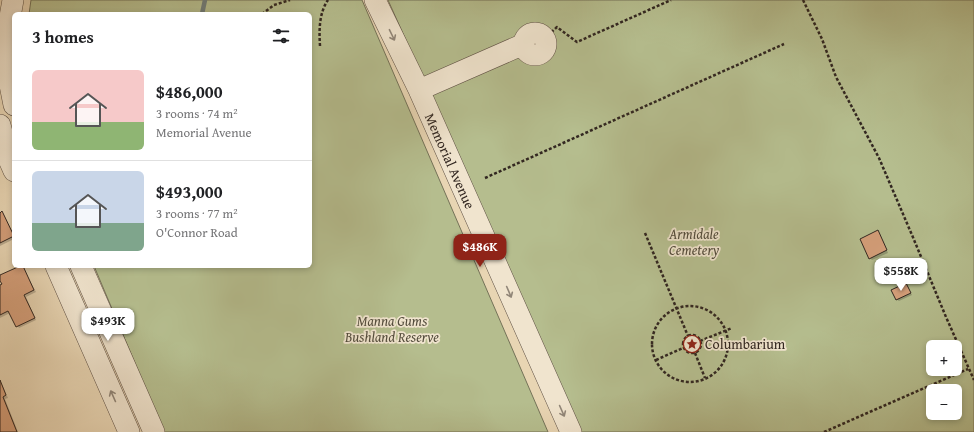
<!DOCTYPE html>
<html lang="en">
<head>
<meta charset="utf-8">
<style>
	body { margin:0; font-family:"Gentium Book Plus",serif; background:#f6f6f6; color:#202124; height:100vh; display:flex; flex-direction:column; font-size:15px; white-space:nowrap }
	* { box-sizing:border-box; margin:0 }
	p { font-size:13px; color:#757577 }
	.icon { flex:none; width:22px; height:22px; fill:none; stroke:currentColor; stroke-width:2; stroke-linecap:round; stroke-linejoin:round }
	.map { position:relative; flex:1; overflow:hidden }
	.drawer { position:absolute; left:12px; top:12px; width:300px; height:256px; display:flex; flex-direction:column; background:#fff; border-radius:6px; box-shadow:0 2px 6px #0003 }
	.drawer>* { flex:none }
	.fabs { position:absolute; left:926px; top:340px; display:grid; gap:8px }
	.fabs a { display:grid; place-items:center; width:36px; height:36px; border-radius:6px; background:#fff; box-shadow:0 2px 6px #0003; font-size:20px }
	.price { position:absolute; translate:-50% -34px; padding:0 9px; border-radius:8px; background:#fff; color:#222; font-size:13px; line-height:26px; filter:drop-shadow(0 1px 2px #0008) }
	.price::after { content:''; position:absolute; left:50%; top:24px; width:12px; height:9px; margin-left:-6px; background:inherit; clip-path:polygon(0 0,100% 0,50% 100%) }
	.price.on { background:#8f2418; color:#fff }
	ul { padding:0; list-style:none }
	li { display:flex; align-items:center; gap:12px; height:100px; padding:0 20px }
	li+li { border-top:1px solid #e0e0e0 }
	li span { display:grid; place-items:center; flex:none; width:112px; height:80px; border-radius:6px; color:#555 }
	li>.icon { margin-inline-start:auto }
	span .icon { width:48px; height:48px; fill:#fffc; stroke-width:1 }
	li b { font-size:17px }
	h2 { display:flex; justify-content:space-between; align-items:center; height:48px; padding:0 20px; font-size:17px }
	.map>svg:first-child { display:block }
	.green { fill:#b5bd8e; stroke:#747258; fill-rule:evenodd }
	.shadow { fill:#0003 }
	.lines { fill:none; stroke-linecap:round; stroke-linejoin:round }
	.stream { stroke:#707d7a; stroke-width:4.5 }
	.building { fill:#d59f7a; stroke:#322721 }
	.minor-casing { stroke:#605246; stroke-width:22 }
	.path { stroke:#322721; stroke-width:2.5; stroke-dasharray:3 2; stroke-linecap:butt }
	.minor { stroke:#f0e4ce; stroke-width:21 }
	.oneway { stroke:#918678 }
	.labels { text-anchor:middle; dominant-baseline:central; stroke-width:3.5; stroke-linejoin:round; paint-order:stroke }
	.street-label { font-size:14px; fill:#322721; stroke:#f0e4ce }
	.park-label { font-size:14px; font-style:italic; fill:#534c3c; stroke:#f0e4ce }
	.poi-label { font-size:14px; fill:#322721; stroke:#f0e4ce; text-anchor:start }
</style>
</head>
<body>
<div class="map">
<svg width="974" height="432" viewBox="0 0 974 432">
	<rect width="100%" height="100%" fill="#e8d5b3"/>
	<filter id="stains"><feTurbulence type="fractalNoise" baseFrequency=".005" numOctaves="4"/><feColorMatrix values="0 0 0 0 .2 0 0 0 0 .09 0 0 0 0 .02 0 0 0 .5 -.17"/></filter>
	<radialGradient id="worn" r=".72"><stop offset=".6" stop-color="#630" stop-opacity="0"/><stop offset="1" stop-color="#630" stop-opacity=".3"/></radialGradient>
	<path class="green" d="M31,0H362L548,432H164L94,266H310V14H29Z
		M388,0H974V432H581ZM933,347H955V369H933ZM933,391H955V413H933Z"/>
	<path class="shadow" d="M2,213L14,235V239L0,246V214Z
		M880,234L888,253L872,260L870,258Z
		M22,266L36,292L26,297L36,320L19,328L10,313L0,318V286L3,285L0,276Z
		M906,284L912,295L899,301L896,299Z
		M0,380L8,398L5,399L18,432H0Z"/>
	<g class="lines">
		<path class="stream" d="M202,14L205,0"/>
	</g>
	<path class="building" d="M2,211L14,236L0,243V213Z
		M878,230L887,250L869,259L860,239Z
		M20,266H23L34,290L24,295L35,318L16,327L8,311L0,315V285L2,284L0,281V275Z
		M906,283L911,293L896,300L891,290Z
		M0,380L6,395L3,397L17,432H0Z"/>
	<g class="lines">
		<defs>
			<path id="minor" d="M13,0L8,28L7,70L14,105
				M375,0L419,90L571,432
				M524 44a11 11 0 1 1 22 0a11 11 0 1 1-22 0Z
				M419,90L524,44
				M0,125L10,162L14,171
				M56,266L129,432
				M81,266L154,432"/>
		</defs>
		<use href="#minor" class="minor-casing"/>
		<path class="path" d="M803,0L822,39L836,77L879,158L912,235L946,317L974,380
			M262,14L274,5L290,0
			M544,39L557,27L577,42L671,0
			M320,46C319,30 319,13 328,0
			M485,178L784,44
			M645,233L688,336
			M652 344a38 38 0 1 1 76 0a38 38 0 1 1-76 0Z
			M683 344a9 9 0 1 1 18 0a9 9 0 1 1-18 0Z
			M700,341L732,328
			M695,353L705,378
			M656,360L683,348
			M824,432L968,369"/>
		<use href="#minor" class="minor"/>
	</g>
	<defs><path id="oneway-shaft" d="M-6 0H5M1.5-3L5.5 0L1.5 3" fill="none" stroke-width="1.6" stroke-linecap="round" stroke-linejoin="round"/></defs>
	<g class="oneway">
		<use href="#oneway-shaft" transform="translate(392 35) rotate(64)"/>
		<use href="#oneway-shaft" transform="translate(509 292) rotate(67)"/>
		<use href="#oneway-shaft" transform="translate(113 396) rotate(-114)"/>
		<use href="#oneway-shaft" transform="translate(562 411) rotate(66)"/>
	</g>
	<defs>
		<symbol id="sight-ring" viewBox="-11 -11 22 22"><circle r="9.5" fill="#f0e4ce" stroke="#8f2418" stroke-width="1.5"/><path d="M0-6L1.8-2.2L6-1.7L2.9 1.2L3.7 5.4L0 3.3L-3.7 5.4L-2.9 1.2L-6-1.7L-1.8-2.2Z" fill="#8f2418"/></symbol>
	</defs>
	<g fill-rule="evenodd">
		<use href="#sight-ring" x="682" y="334" width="20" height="20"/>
	</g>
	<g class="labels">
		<g class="street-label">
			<text transform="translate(450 161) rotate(66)">Memorial Avenue</text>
		</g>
		<g class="park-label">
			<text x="694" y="234">Armidale<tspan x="694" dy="16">Cemetery</tspan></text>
			<text x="392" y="321">Manna Gums<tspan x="392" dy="16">Bushland Reserve</tspan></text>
		</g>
		<g class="poi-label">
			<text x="705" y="344">Columbarium</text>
		</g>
	</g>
	<rect width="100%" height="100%" filter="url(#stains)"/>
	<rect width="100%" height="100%" fill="url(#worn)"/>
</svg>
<div class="fabs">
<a>+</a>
<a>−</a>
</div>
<b class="price on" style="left:480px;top:268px">$486K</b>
<b class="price" style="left:901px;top:292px">$558K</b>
<b class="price" style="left:108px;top:342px">$493K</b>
<section class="drawer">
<h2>3 homes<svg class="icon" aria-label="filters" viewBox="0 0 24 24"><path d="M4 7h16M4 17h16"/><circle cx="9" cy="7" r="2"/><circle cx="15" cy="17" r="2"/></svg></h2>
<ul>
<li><span style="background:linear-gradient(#f6c9c9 65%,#8fb573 0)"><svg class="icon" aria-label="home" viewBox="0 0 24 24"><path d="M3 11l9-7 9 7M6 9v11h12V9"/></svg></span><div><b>$486,000</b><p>3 rooms · 74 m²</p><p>Memorial Avenue</p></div></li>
<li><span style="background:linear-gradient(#c9d6e8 65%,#7fa58c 0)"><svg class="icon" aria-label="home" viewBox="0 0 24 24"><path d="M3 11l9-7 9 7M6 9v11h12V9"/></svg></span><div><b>$493,000</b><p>3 rooms · 77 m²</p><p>O'Connor Road</p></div></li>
</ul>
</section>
</div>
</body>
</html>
